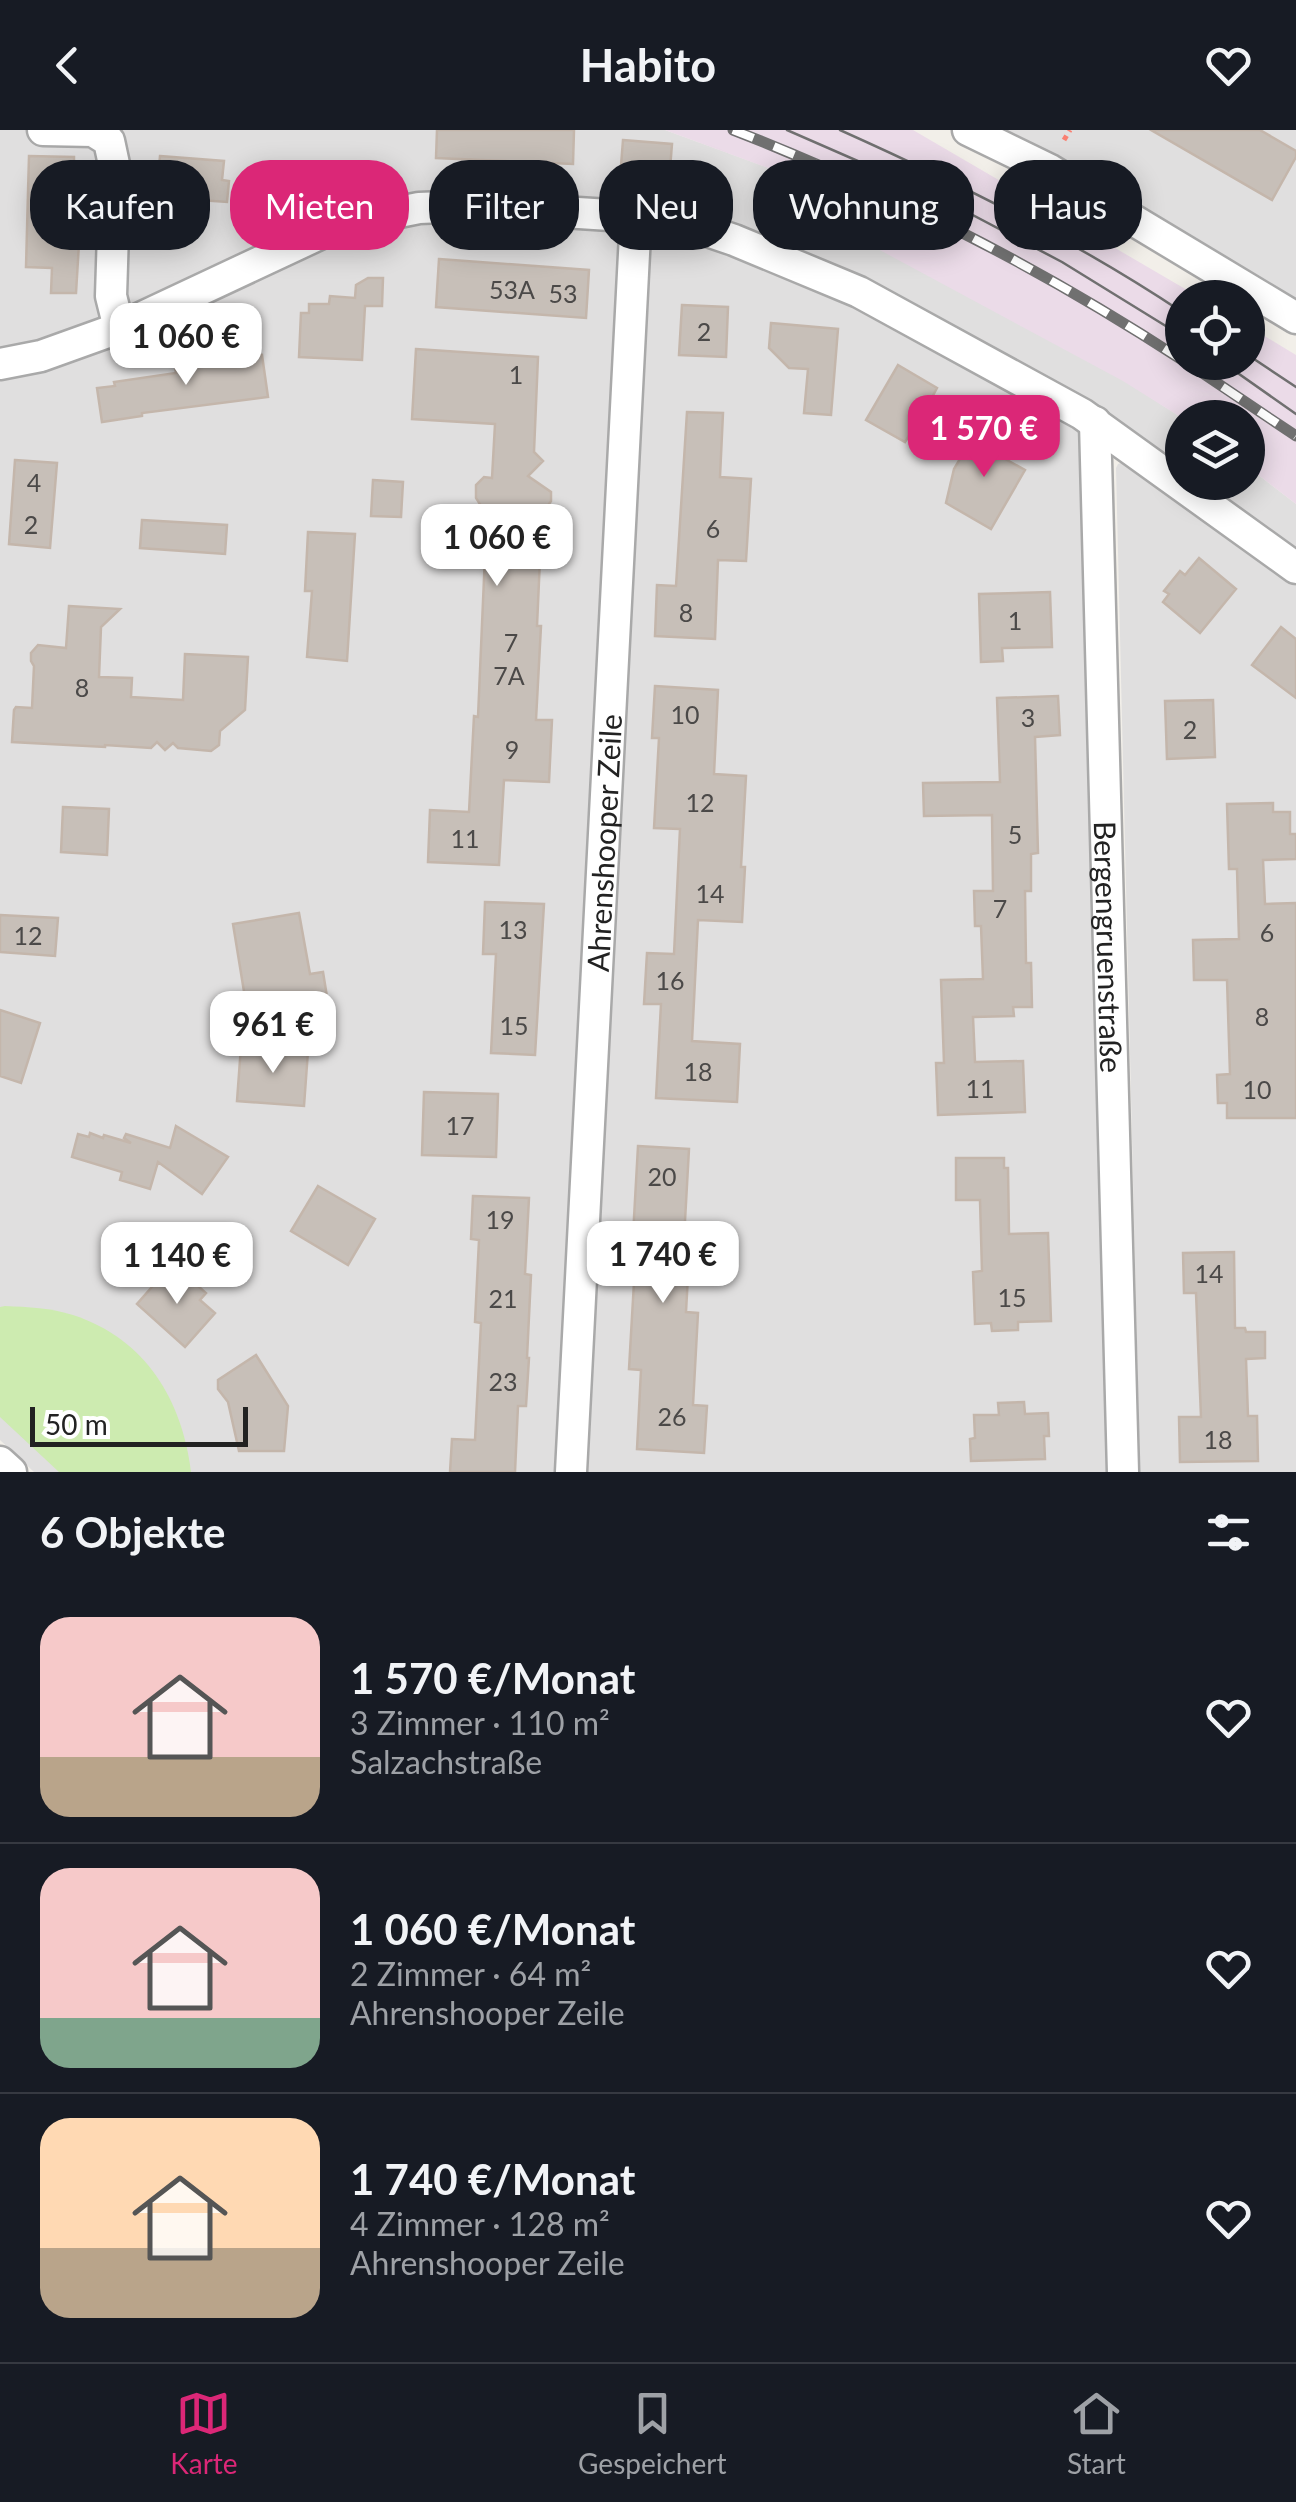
<!DOCTYPE html>
<html lang="de">
<head>
<meta charset="utf-8">
<style>
	body { margin:0; font-family:Lato,sans-serif; background:#20242c; color:#f1f3f6; height:100vh; display:flex; flex-direction:column; font-size:38px; white-space:nowrap }
	* { box-sizing:border-box; margin:0 }
	p { font-size:32px; color:#9ea1a6 }
	.icon { flex:none; width:55px; height:55px; fill:none; stroke:currentColor; stroke-width:2; stroke-linecap:round; stroke-linejoin:round }
	.map { position:relative; height:1342px; overflow:hidden }
	.side { display:flex; flex-direction:column; background:#171b24; flex:1 }
	.side>* { flex:none }
	.guide { position:absolute; left:30px; top:30px; width:1238px; height:90px; display:flex; gap:20px }
	.tools { position:absolute; left:1165px; top:150px; display:grid; gap:20px }
	.tools a { display:grid; place-items:center; width:100px; height:100px; border-radius:50%; background:#171b24; box-shadow:0 5px 25px #0003; font-size:50px }
	.scale { position:absolute; left:30px; bottom:25px; width:218px; box-sizing:border-box; padding-left:10px; border:5px solid #222; border-top:0; font-size:28px; line-height:35px; white-space:nowrap; color:#222; -webkit-text-stroke:8px #fff; paint-order:stroke }
	.price { position:absolute; translate:-50% -85px; padding:0 22px; border-radius:20px; background:#fff; color:#222; font-size:32px; line-height:65px; filter:drop-shadow(0 2px 5px #0008) }
	.price::after { content:''; position:absolute; left:50%; top:60px; width:30px; height:22px; margin-left:-15px; background:inherit; clip-path:polygon(0 0,100% 0,50% 100%) }
	.price.on { background:#db2777; color:#fff }
	ul { padding:0; list-style:none }
	li { display:flex; align-items:center; gap:30px; height:250px; padding:0 40px }
	li+li { border-top:2px solid #363941 }
	li span { display:grid; place-items:center; flex:none; width:280px; height:200px; border-radius:30px; color:#555 }
	li>.icon { margin-inline-start:auto }
	span .icon { width:120px; height:120px; fill:#fffc; stroke-width:1 }
	li b { font-size:42px }
	h2 { display:flex; justify-content:space-between; align-items:center; height:120px; padding:0 40px; font-size:42px }
	.pill { padding:0 35px; border-radius:40px; background:#171b24; box-shadow:0 5px 25px #0003; font-size:35px; line-height:90px }
	.pill.on { background:#db2777; color:#fff }
	header { display:flex; justify-content:space-between; align-items:center; height:130px; padding:0 40px; background:#171b24; font-size:45px; font-weight:700 }
	.tabs { display:flex; justify-content:space-around; align-items:center; height:140px; border-top:2px solid #363941; background:#171b24; font-size:28px; color:#9ea1a6 }
	.tabs a { display:grid; justify-items:center; gap:5px }
	.tabs .on { color:#db2777 }
	.map>svg:first-child { display:block }
	.residential { fill:#e0dfdf }
	.industrial { fill:#ebdbe8 }
	.grass { fill:#cdebb0 }
	.building { fill:#c7bfb8; stroke:#c4b6ab; stroke-width:2.5 }
	.lines { fill:none; stroke-linecap:round; stroke-linejoin:round }
	.minor-casing { stroke:#a9a9a9; stroke-width:35 }
	.path { stroke:#fa8072; stroke-width:5; stroke-dasharray:5 5; stroke-linecap:butt }
	.minor { stroke:#fff; stroke-width:30 }
	.tram { stroke:#707070; stroke-width:2.5 }
	.rail-casing { stroke:#707070; stroke-width:11 }
	.rail { stroke:#fff; stroke-width:8; stroke-dasharray:22; stroke-linecap:butt }
	.labels { text-anchor:middle; dominant-baseline:central; stroke-width:8; stroke-linejoin:round; paint-order:stroke }
	.number-label { font-size:25px; fill:#4b4948 }
	.street-label { font-size:30px; fill:#222; stroke:#fff }
</style>
</head>
<body>
<header><svg class="icon" aria-label="back" viewBox="0 0 24 24"><path d="M15 5l-7 7 7 7"/></svg>Habito<svg class="icon" aria-label="heart" viewBox="0 0 24 24"><path d="M12 20l-8-8c-3-5 5-10 8-4 3-6 11-1 8 4z"/></svg></header>
<div class="map">
<svg width="1296" height="1342" viewBox="0 0 1296 1342">
	<rect width="100%" height="100%" fill="#f2efe9"/>
	<path class="residential" d="M0,0H665L832,61L1182,288V337L1089,271L835,135L708,84L656,71L437,61L367,74L320,92L101,195L0,223Z
		M999,0H1296V168L1069,36Z
		M463,91L608,100L616,103L620,112L556,1342H34L0,1310V245L337,112L393,98Z
		M665,101L827,165L873,186L1075,296L1080,302L1083,309L1109,1342H588L650,117L651,109L657,103Z
		M1123,332H1129L1296,456V1342H1140L1116,338L1118,334Z
		M1248,337L1296,374V421L1204,353L1248,352Z"/>
	<path class="industrial" d="M665,0H913L1199,167L1182,168V232H1248V196L1296,225V374L1248,337V288H1182L1123,251L824,90L831,61Z"/>
	<path class="grass" d="M5,1176C28,1177 51,1178 73,1185C146,1209 182,1270 191,1342H59L0,1287V1177Z"/>
	<path class="building" d="M437,0H574L573,34L436,28Z
		M1151,0H1260L1296,21V27L1272,70Z
		M623,10L672,14L670,39L621,36Z
		M29,26L74,27V42H80L79,69H86L85,97H80L76,163H51L52,138L26,137Z
		M160,26L224,31L222,50L229,51L227,72L156,67Z
		M439,129L589,140L586,188L436,177Z
		M368,148H383L382,176H365L362,230L299,227L301,183H309V174H329L330,166L355,168L356,155Z
		M682,175L728,177L726,227L679,225Z
		M771,193L838,199L831,285L804,283L808,239L789,238L769,218Z
		M416,219L538,227L534,322L543,331L528,346L551,362V371L542,384L537,496H541L536,590H552L549,652L504,650L499,735L428,732L430,680L469,682L474,586L478,587L487,379H483L476,368V355L484,347L492,348L495,294L412,289Z
		M262,225L268,267L142,283V286L102,292L97,258L115,256L114,252L176,243L175,236Z
		M898,235L937,258L930,271L937,275L924,298L917,293L905,312L866,290Z
		M687,282L723,283L720,347L751,349L746,431L718,430L715,509L655,506L657,455L676,456Z
		M976,302L990,310L993,305L1014,317L1007,330L1025,340L991,399L946,373L954,339Z
		M15,330L57,333L50,418L9,414Z
		M373,350L403,352L401,387L371,386Z
		M142,390L227,395L225,424L140,418Z
		M308,402L355,404L347,531L307,527L312,461H305Z
		M1199,428L1236,459L1200,503L1163,472L1169,464L1164,461L1180,441L1185,445Z
		M1050,462L1052,517L1002,518L1003,531L981,532L979,464Z
		M69,476L120,479L101,497L99,547L132,548L131,567L183,570L185,524L248,527L245,580L220,601L219,615L211,621L178,618L173,613L165,620L157,612L151,618L105,615V617L12,612L14,580L16,577L32,578L34,536L31,531V523L38,515L66,518Z
		M1281,497L1296,509V568L1252,535Z
		M655,556L718,560L714,644L746,646L741,737H745L742,792L698,790L692,911L740,914L737,972L656,968L661,874H644L647,823L674,824L680,699L654,698L659,608H652Z
		M1058,566L1060,605L1035,607L1038,723L1031,724V761H1025L1026,833H1031L1032,877H1013L1014,886L973,887L975,932L1023,931L1025,982L938,985L936,933H944L941,850L983,849L981,796H975L974,761H993L992,685L924,686L923,653L1000,652L997,568Z
		M1213,570L1215,627L1167,629L1165,571Z
		M1273,673V682H1290V704H1296V729L1263,730L1265,774L1296,773V988H1227V973H1218L1217,945L1230,944L1227,850H1194L1193,810L1239,809L1237,739H1229L1227,674Z
		M63,677L109,679L107,725L61,722Z
		M485,772L544,774L535,925L491,923L496,824H483Z
		M299,783L310,844L323,842L328,873L248,886L233,794Z
		M0,785L58,788L55,826L0,822Z
		M0,880L40,893L21,953L0,946Z
		M241,916L308,921L304,976L237,971Z
		M424,962L498,964L496,1027L422,1025Z
		M176,996L228,1027L202,1064L158,1032L150,1059L120,1050L122,1042L72,1027L78,1004L89,1007L90,1003L103,1008L104,1005L131,1013L124,1008L126,1004L170,1018Z
		M638,1016L689,1019L684,1109H690L686,1182L698,1183L693,1275L707,1276L704,1323L637,1319L641,1240L629,1239L634,1152H623L626,1106H633Z
		M956,1028H1004V1038H1008L1009,1104L1048,1103L1051,1191L1018,1192V1200L992,1201L991,1193L975,1194L973,1142L982,1141L980,1070H956Z
		M318,1056L375,1089L348,1135L291,1101Z
		M473,1066L529,1068L525,1144L531,1145L527,1228H529L526,1276H518L515,1342H450L452,1309L475,1310L481,1193L475,1192L479,1110L471,1109Z
		M1234,1122L1235,1198H1245L1246,1202H1265V1228L1246,1229L1248,1286H1257L1258,1331L1180,1332L1179,1287H1201L1196,1163H1184L1183,1123Z
		M167,1140L183,1155L189,1148L206,1163L200,1170L215,1183L185,1217L137,1174Z
		M256,1225L288,1276L284,1321H239L228,1272L218,1259V1250Z
		M1024,1272L1025,1284L1048,1283L1049,1306H1044L1045,1329L971,1331L970,1309L975,1308L974,1285H999L998,1273Z"/>
	<g class="lines">
		<defs>
			<g id="minor">
				<path d="M43,0L93,1L109,11L115,39L111,166L119,198"/>
				<path d="M968,0L1050,40L1296,188"/>
				<path d="M0,234L41,226L119,198L326,101L379,86L419,78L468,76L672,89L734,110L859,162L1082,284L1296,438"/>
				<path id="s1" d="M1095,292L1123,1342"/>
				<path d="M0,1332L11,1342"/>
				<path id="s2" d="M571,1342L636,85"/>
			</g>
		</defs>
		<use href="#minor" class="minor-casing"/>
		<path class="path" d="M1064,10L1070,0"/>
		<use href="#minor" class="minor"/>
		<path class="tram" d="M787,0L931,63L1062,132L1182,206
			M840,0C958,53 1074,110 1182,182
			M1248,225L1296,257
			M1222,232L1296,284"/>
		<defs>
			<path id="rail" d="M733,0C890,61 1041,138 1182,230
				M1186,232L1296,306"/>
		</defs>
		<use href="#rail" class="rail-casing"/>
		<use href="#rail" class="rail"/>
	</g>
	<g class="labels">
		<g class="number-label">
			<text x="512" y="159">53A</text>
			<text x="563" y="163">53</text>
			<text x="704" y="201">2</text>
			<text x="516" y="244">1</text>
			<text x="34" y="352">4</text>
			<text x="31" y="394">2</text>
			<text x="713" y="398">6</text>
			<text x="686" y="482">8</text>
			<text x="1015" y="490">1</text>
			<text x="511" y="512">7</text>
			<text x="509" y="545">7A</text>
			<text x="82" y="557">8</text>
			<text x="685" y="584">10</text>
			<text x="1028" y="587">3</text>
			<text x="1190" y="599">2</text>
			<text x="512" y="619">9</text>
			<text x="700" y="672">12</text>
			<text x="1015" y="704">5</text>
			<text x="465" y="708">11</text>
			<text x="710" y="763">14</text>
			<text x="1000" y="778">7</text>
			<text x="513" y="799">13</text>
			<text x="1267" y="802">6</text>
			<text x="28" y="805">12</text>
			<text x="670" y="850">16</text>
			<text x="1262" y="886">8</text>
			<text x="514" y="895">15</text>
			<text x="698" y="941">18</text>
			<text x="980" y="958">11</text>
			<text x="1257" y="959">10</text>
			<text x="460" y="995">17</text>
			<text x="662" y="1046">20</text>
			<text x="500" y="1089">19</text>
			<text x="1209" y="1143">14</text>
			<text x="1012" y="1167">15</text>
			<text x="503" y="1168">21</text>
			<text x="503" y="1251">23</text>
			<text x="672" y="1286">26</text>
			<text x="1218" y="1309">18</text>
		</g>
		<g class="street-label">
			<text stroke="none"><textPath href="#s2" startOffset="630">Ahrenshooper Zeile</textPath></text>
			<text stroke="none"><textPath href="#s1" startOffset="525">Bergengruenstraße</textPath></text>
		</g>
	</g>
</svg>
<div class="tools">
<a><svg class="icon" aria-label="locate" viewBox="0 0 24 24"><circle cx="12" cy="12" r="6"/><path d="M12 2v4M12 18v4M2 12h4M18 12h4"/></svg></a>
<a><svg class="icon" aria-label="layers" viewBox="0 0 24 24"><path d="M12 4l9 5-9 5-9-5zM3 14l9 5 9-5"/></svg></a>
</div>
<div class="scale">50 m</div>
<b class="price" style="left:186px;top:258px">1 060 €</b>
<b class="price on" style="left:984px;top:350px">1 570 €</b>
<b class="price" style="left:497px;top:459px">1 060 €</b>
<b class="price" style="left:273px;top:946px">961 €</b>
<b class="price" style="left:663px;top:1176px">1 740 €</b>
<b class="price" style="left:177px;top:1177px">1 140 €</b>
<div class="guide">
<a class="pill">Kaufen</a>
<a class="pill on">Mieten</a>
<a class="pill">Filter</a>
<a class="pill">Neu</a>
<a class="pill">Wohnung</a>
<a class="pill">Haus</a>
</div>
</div>
<section class="side">
<h2>6 Objekte<svg class="icon" aria-label="filters" viewBox="0 0 24 24"><path d="M4 7h16M4 17h16"/><circle cx="9" cy="7" r="2"/><circle cx="15" cy="17" r="2"/></svg></h2>
<ul>
<li><span style="background:linear-gradient(#f6c9c9 70%,#b9a48a 0)"><svg class="icon" aria-label="home" viewBox="0 0 24 24"><path d="M3 11l9-7 9 7M6 9v11h12V9"/></svg></span><div><b>1 570 €/Monat</b><p>3 Zimmer · 110 m²</p><p>Salzachstraße</p></div><svg class="icon" aria-label="heart" viewBox="0 0 24 24"><path d="M12 20l-8-8c-3-5 5-10 8-4 3-6 11-1 8 4z"/></svg></li>
<li><span style="background:linear-gradient(#f6c9c9 75%,#7fa58c 0)"><svg class="icon" aria-label="home" viewBox="0 0 24 24"><path d="M3 11l9-7 9 7M6 9v11h12V9"/></svg></span><div><b>1 060 €/Monat</b><p>2 Zimmer · 64 m²</p><p>Ahrenshooper Zeile</p></div><svg class="icon" aria-label="heart" viewBox="0 0 24 24"><path d="M12 20l-8-8c-3-5 5-10 8-4 3-6 11-1 8 4z"/></svg></li>
<li><span style="background:linear-gradient(#ffd9b3 65%,#b9a48a 0)"><svg class="icon" aria-label="home" viewBox="0 0 24 24"><path d="M3 11l9-7 9 7M6 9v11h12V9"/></svg></span><div><b>1 740 €/Monat</b><p>4 Zimmer · 128 m²</p><p>Ahrenshooper Zeile</p></div><svg class="icon" aria-label="heart" viewBox="0 0 24 24"><path d="M12 20l-8-8c-3-5 5-10 8-4 3-6 11-1 8 4z"/></svg></li>
</ul>
</section>
<nav class="tabs">
<a class="on"><svg class="icon" aria-label="map" viewBox="0 0 24 24"><path d="M3 6l6-2 6 2 6-2v14l-6 2-6-2-6 2zM9 4v14M15 6v14"/></svg>Karte</a>
<a><svg class="icon" aria-label="saved" viewBox="0 0 24 24"><path d="M7 4h10v16l-5-4-5 4z"/></svg>Gespeichert</a>
<a><svg class="icon" aria-label="home" viewBox="0 0 24 24"><path d="M3 11l9-7 9 7M6 9v11h12V9"/></svg>Start</a>
</nav>
</body>
</html>
